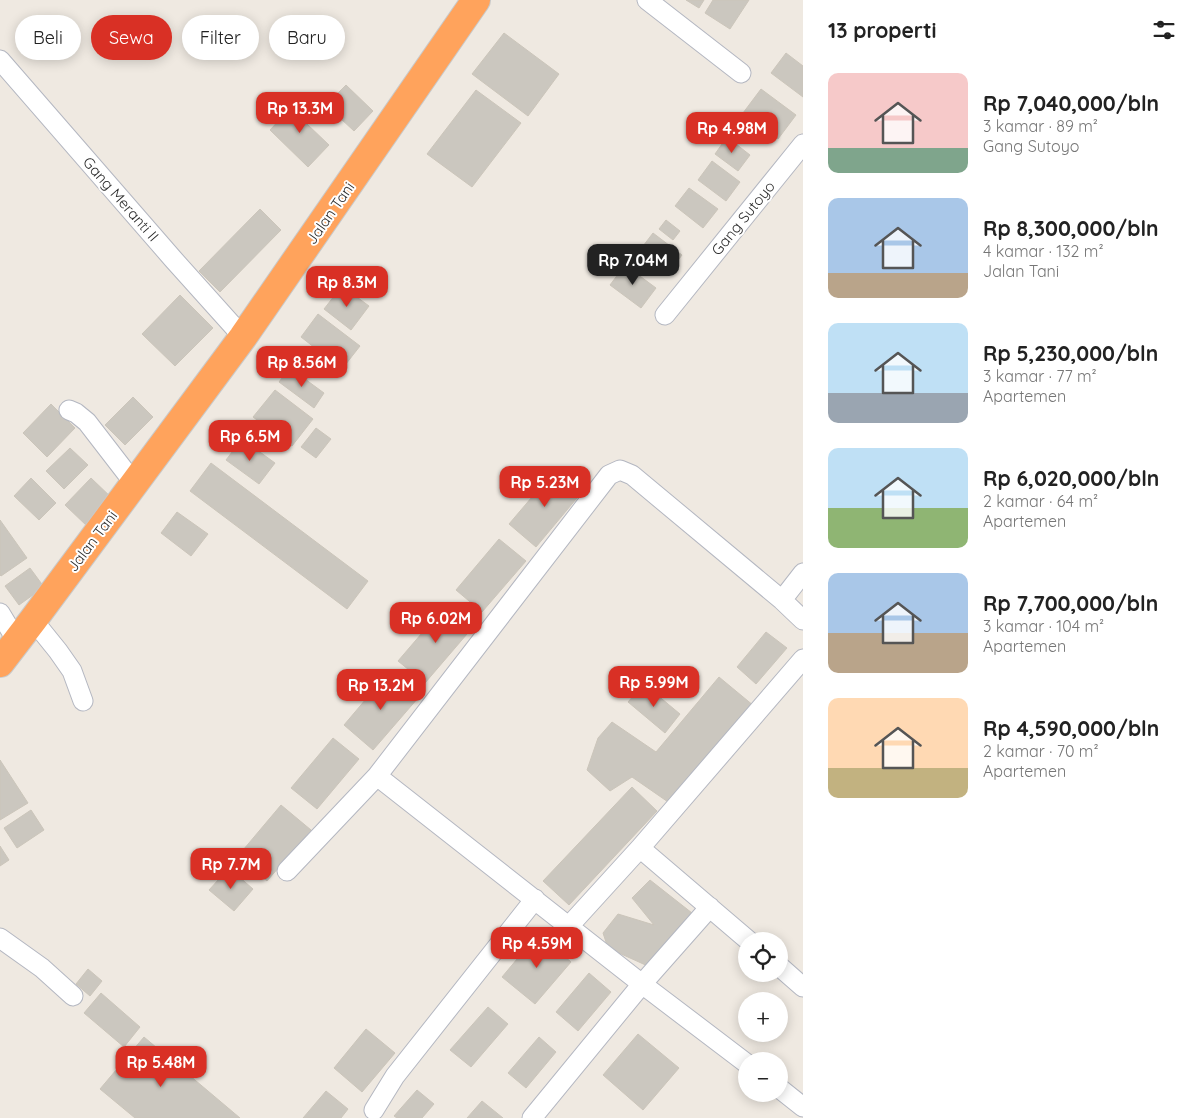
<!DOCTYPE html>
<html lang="id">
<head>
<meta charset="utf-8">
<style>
	body { margin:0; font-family:Quicksand,sans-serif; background:#f2f2f2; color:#222; height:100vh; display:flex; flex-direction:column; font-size:19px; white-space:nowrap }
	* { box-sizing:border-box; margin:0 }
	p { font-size:16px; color:#767676 }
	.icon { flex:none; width:28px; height:28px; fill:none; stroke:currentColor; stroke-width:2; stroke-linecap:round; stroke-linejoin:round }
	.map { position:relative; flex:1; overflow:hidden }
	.panel { display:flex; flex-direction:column; background:#fff; width:400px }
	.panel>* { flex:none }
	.top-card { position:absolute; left:15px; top:15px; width:475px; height:45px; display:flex; gap:10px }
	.tools { position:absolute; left:738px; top:932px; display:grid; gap:10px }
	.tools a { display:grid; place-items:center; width:50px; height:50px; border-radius:50%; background:#fff; box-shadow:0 2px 12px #0003; font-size:25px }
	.price { position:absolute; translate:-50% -42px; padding:0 11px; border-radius:10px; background:#d93025; color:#fff; font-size:16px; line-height:32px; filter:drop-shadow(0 1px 2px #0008) }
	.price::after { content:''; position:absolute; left:50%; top:30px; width:15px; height:11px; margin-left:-8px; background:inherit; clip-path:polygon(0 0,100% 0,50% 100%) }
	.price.on { background:#222; color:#fff }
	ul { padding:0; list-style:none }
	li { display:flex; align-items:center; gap:15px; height:125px; padding:0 25px }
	li span { display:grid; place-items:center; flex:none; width:140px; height:100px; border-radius:10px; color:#555 }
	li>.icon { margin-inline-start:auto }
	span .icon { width:60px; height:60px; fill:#fffc; stroke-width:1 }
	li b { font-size:21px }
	h2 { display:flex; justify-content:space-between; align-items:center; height:60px; padding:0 25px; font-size:21px }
	.chip { padding:0 18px; border-radius:22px; background:#fff; box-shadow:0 2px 12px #0003; font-size:18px; line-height:45px }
	.chip.on { background:#d93025; color:#fff }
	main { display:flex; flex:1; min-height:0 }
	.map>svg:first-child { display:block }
	.building { fill:#cbc7bf; stroke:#cbc5ba }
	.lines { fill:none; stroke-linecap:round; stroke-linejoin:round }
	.minor-casing { stroke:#b4b7c1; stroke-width:21 }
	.highway-casing { stroke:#c9c9c9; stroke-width:30 }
	.minor { stroke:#fff; stroke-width:19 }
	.highway { stroke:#ffa35c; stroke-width:28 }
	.labels { text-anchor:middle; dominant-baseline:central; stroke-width:4; stroke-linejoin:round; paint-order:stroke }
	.street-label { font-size:15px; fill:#2e2e2e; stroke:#fff }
</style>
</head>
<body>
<main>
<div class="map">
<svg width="803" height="1118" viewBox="0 0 803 1118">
	<rect width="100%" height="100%" fill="#efe9e1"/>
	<path class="building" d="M686,0H704L699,8Z
		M713,0H749L730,29L705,13Z
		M504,33L559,74L528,116L472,74Z
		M786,53L803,66V97L771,73Z
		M346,85L373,111L354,131L326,105Z
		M761,89L796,115L778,139L743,113Z
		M476,90L521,123L472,187L427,154Z
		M299,99L316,115L307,124L329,145L308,167L270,130Z
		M727,137L750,155L738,171L715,154Z
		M712,161L740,182L726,201L698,180Z
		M689,188L718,209L703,228L675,206Z
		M260,209L281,230L220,292L199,271Z
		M666,220L680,231L673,240L659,229Z
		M653,233L682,255L669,272L640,250Z
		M625,265L656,288L641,308L610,285Z
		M342,286L369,306L351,330L324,309Z
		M180,295L213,328L175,366L142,334Z
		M318,314L360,346L342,369L301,337Z
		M290,368L324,393L314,408L279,382Z
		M275,390L313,419L292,446L253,417Z
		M133,397L153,417L125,445L105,425Z
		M51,404L75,428L47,457L23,433Z
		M316,428L331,439L316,458L301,447Z
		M242,439L275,463L259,484L226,460Z
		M70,448L88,465L64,489L46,471Z
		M211,463L368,581L347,609L190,491Z
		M555,470L582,492L536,547L509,524Z
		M31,478L56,503L39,520L14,496Z
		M91,478L115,501L88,527L65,505Z
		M177,512L208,534L191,556L161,533Z
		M0,520L27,558L1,576L0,575Z
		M499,539L526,561L482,612L456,590Z
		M30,568L44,587L19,605L5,586Z
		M446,605L473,627L425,683L398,661Z
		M766,632L787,648L756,684L737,667Z
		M388,673L418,698L373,750L344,725Z
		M719,677L754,706L671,804L632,777L610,791L587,770L598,738L612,722L656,752Z
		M644,684L680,714L665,733L628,702Z
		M333,738L359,759L317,809L291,788Z
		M0,760L28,803L0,820Z
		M632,787L657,811L569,905L543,881Z
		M281,805L311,830L267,881L238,856Z
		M31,810L44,830L17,848L4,828Z
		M0,846L9,860L0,866Z
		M229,868L253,889L234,911L209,890Z
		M650,880L692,913L650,967L608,948L603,933L618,914L654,925L632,898Z
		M538,934L571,962L535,1004L502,977Z
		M88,969L102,981L90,996L76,984Z
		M589,973L611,992L578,1031L556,1012Z
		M101,993L140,1027L124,1047L84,1013Z
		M488,1007L508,1024L471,1067L450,1050Z
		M366,1029L395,1053L362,1092L334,1068Z
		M638,1034L679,1068L643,1110L603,1075Z
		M144,1037L240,1118H135L100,1089Z
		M539,1037L556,1052L526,1088L508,1073Z
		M417,1090L434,1104L422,1118H397L394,1116Z
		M326,1091L348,1109L341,1118H303Z
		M482,1101L503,1118H467Z"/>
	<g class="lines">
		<defs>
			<path id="minor" d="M647,0L741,73
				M0,60L173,259L243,337
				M665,315L803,144
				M69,410L76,413L87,422L134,483
				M782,600L803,573
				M0,613L17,641
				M33,620L58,651L72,671L83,701
				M640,848L749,941
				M287,871L377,776
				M569,926L640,848L803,659
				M0,938L42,968L73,996
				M779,966L803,987
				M746,1063L642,984L377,776L609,475L620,470L632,475L782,600L803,620
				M779,1088L803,1107
				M374,1110L395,1076L535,899
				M532,1118L642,984L710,907"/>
			<path id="highway" d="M0,663L33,620L243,337L476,0"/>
		</defs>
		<use href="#minor" class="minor-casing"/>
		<use href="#highway" class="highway-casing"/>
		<use href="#minor" class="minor"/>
		<use href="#highway" class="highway"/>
	</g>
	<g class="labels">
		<g class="street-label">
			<text transform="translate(121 199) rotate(49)">Gang Meranti II</text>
			<text transform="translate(330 213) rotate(-55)">Jalan Tani</text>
			<text transform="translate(743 218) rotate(-51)">Gang Sutoyo</text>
			<text transform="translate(92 541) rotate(-53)">Jalan Tani</text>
		</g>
	</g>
</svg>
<div class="tools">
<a><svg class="icon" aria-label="locate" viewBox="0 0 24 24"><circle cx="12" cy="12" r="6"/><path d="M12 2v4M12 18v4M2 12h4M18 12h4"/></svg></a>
<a>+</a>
<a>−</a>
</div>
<b class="price" style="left:300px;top:134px">Rp 13.3M</b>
<b class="price" style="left:732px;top:154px">Rp 4.98M</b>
<b class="price on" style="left:633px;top:286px">Rp 7.04M</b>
<b class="price" style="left:347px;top:308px">Rp 8.3M</b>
<b class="price" style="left:302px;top:388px">Rp 8.56M</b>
<b class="price" style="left:250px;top:462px">Rp 6.5M</b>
<b class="price" style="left:545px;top:508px">Rp 5.23M</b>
<b class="price" style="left:436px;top:644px">Rp 6.02M</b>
<b class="price" style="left:654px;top:708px">Rp 5.99M</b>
<b class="price" style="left:381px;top:711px">Rp 13.2M</b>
<b class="price" style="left:231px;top:890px">Rp 7.7M</b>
<b class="price" style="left:537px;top:969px">Rp 4.59M</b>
<b class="price" style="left:161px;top:1088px">Rp 5.48M</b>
<div class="top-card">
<a class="chip">Beli</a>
<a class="chip on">Sewa</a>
<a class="chip">Filter</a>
<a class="chip">Baru</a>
</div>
</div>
<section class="panel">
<h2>13 properti<svg class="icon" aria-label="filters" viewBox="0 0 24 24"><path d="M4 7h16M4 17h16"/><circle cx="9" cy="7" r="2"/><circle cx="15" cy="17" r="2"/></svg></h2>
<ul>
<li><span style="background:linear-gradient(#f6c9c9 75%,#7fa58c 0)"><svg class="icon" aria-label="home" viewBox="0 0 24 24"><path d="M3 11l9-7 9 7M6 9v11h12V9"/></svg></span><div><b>Rp 7,040,000/bln</b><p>3 kamar · 89 m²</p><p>Gang Sutoyo</p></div></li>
<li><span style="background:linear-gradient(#a9c7e8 75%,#b9a48a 0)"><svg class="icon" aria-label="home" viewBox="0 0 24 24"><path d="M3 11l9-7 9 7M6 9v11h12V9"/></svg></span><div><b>Rp 8,300,000/bln</b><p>4 kamar · 132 m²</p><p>Jalan Tani</p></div></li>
<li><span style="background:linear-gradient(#bfe0f5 70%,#9aa5b1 0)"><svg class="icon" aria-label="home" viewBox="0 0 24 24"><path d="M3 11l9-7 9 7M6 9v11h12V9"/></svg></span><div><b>Rp 5,230,000/bln</b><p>3 kamar · 77 m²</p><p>Apartemen</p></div></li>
<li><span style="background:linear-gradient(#bfe0f5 60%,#8fb573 0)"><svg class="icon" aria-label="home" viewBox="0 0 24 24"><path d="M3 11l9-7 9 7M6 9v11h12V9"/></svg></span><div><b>Rp 6,020,000/bln</b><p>2 kamar · 64 m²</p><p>Apartemen</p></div></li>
<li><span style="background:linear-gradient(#a9c7e8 60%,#b9a48a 0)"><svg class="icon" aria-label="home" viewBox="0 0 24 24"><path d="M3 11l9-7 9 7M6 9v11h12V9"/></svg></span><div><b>Rp 7,700,000/bln</b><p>3 kamar · 104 m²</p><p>Apartemen</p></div></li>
<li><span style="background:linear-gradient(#ffd9b3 70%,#c2b280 0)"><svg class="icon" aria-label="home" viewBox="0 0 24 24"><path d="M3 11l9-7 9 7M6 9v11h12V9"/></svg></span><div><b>Rp 4,590,000/bln</b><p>2 kamar · 70 m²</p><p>Apartemen</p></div></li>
</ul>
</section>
</main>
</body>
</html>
